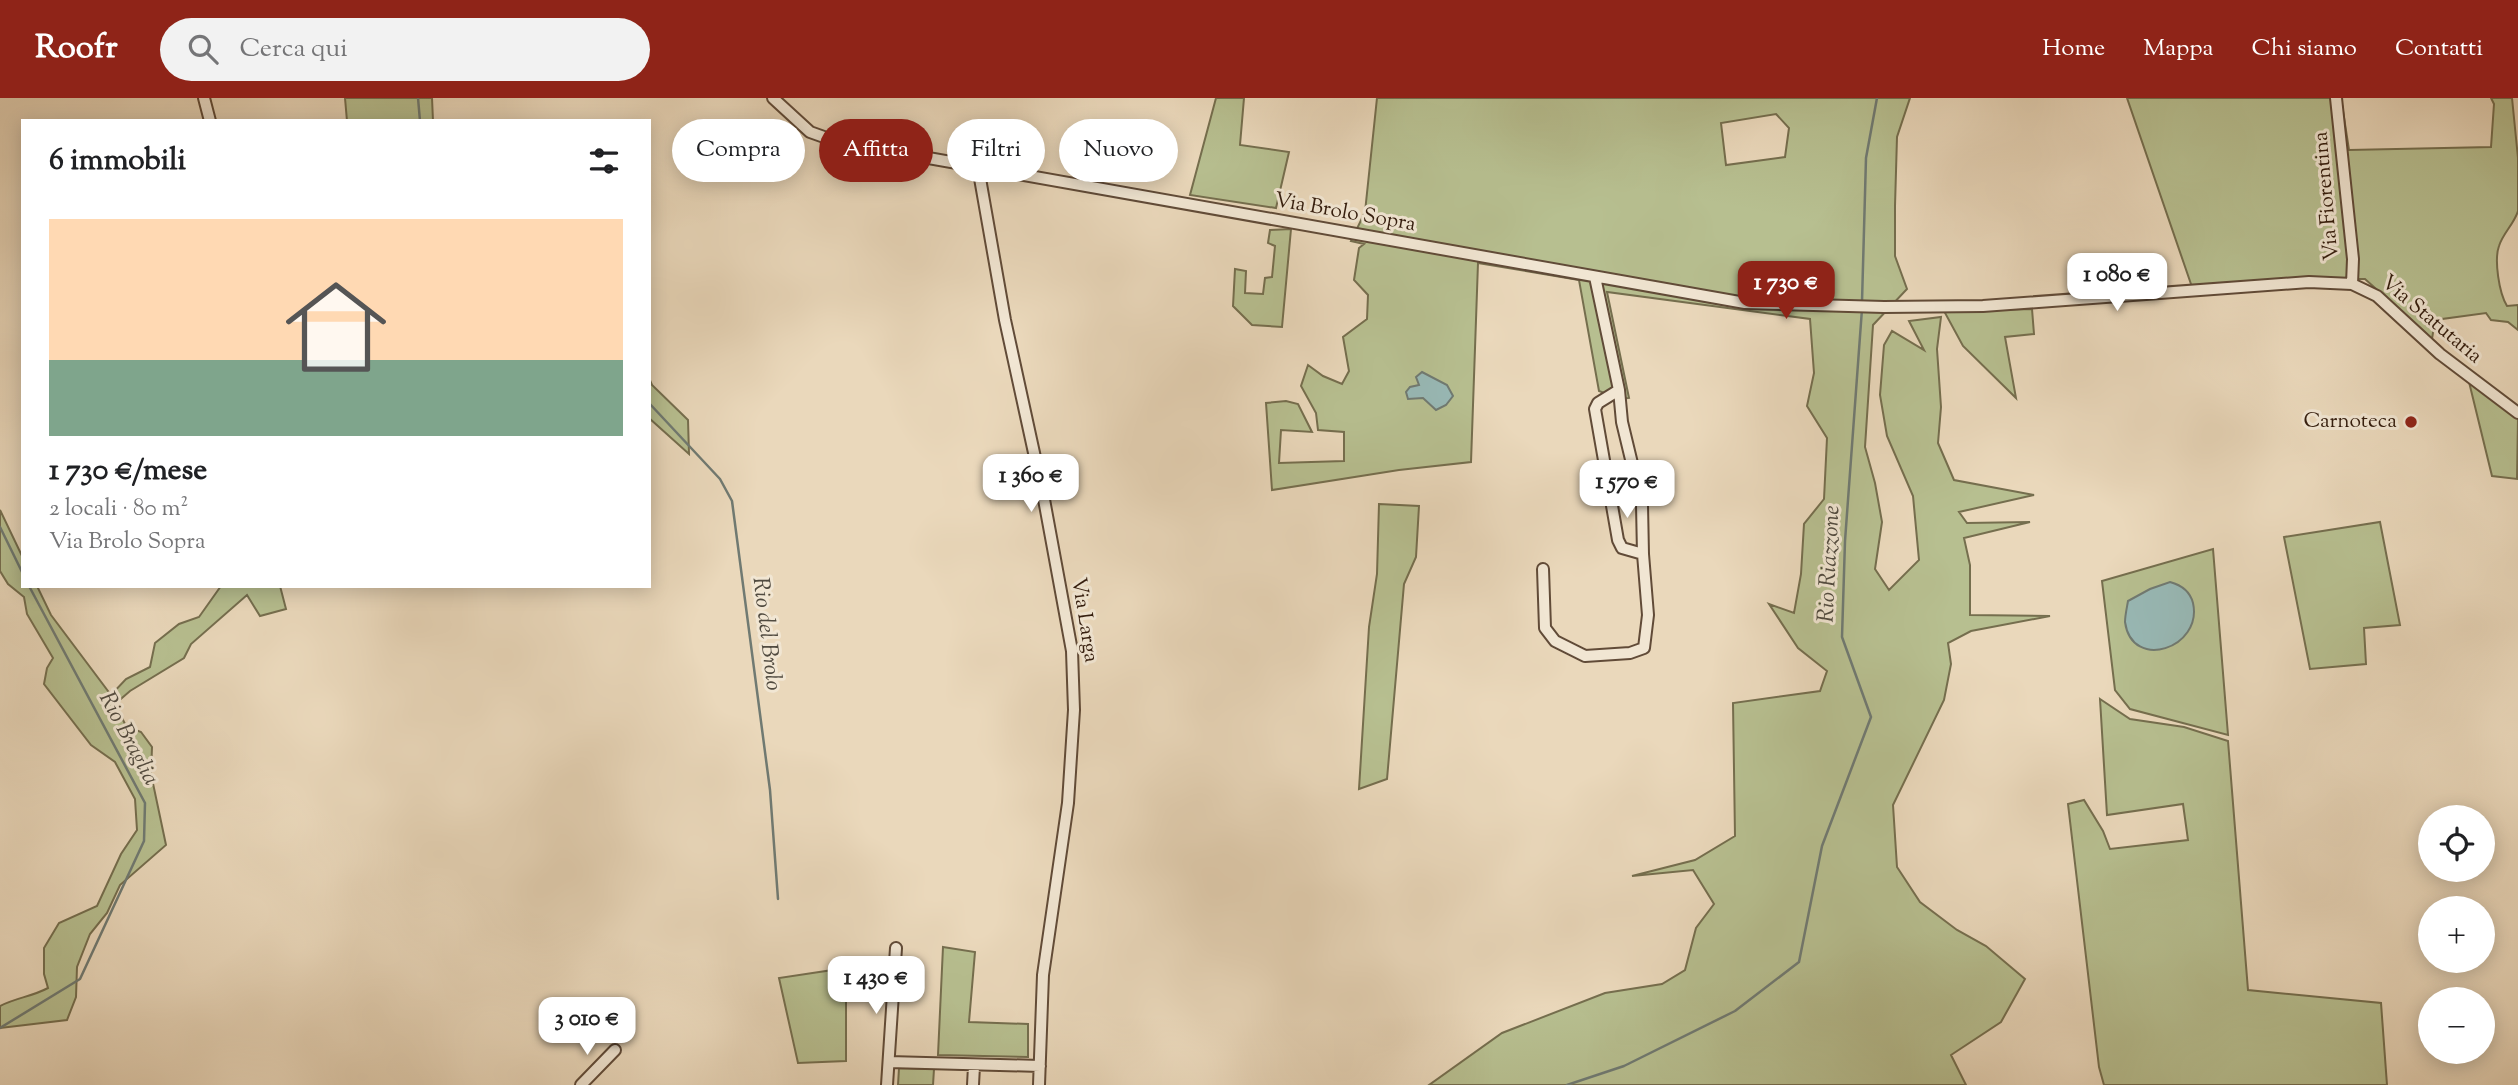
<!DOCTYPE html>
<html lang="it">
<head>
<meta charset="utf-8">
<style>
	body { margin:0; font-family:"Sorts Mill Goudy",serif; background:#f2f2f2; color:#202124; height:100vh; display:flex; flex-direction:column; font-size:26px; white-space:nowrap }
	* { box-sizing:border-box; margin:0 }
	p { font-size:23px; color:#757577 }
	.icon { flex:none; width:38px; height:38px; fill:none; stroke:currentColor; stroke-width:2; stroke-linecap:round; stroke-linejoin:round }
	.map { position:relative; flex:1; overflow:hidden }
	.side { position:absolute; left:21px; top:21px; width:630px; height:469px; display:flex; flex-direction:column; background:#fff; border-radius:0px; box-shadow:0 4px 18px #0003 }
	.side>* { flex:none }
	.banner { position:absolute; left:672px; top:21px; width:665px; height:63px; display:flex; gap:14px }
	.fabs { position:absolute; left:2418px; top:707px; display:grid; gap:14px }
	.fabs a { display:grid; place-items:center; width:77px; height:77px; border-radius:50%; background:#fff; box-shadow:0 4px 18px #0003; font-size:35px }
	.price { position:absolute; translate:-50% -60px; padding:0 16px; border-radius:14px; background:#fff; color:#222; font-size:23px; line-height:46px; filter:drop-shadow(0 2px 4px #0008) }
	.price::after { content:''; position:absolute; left:50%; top:42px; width:21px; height:16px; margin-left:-10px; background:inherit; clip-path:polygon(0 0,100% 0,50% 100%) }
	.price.current { background:#8f2418; color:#fff }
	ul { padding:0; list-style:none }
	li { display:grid; align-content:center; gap:14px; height:371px; padding:0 28px }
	li span { display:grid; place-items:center; height:217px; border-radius:0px; color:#555 }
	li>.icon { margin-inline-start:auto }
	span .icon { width:126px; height:126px; fill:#fffc; stroke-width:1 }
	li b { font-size:30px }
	h2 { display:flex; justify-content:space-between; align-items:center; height:84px; padding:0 28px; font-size:30px }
	.pill { padding:0 24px; border-radius:32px; background:#fff; box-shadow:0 4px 18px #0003; font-size:24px; line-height:63px }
	.pill.current { background:#8f2418; color:#fff }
	header { display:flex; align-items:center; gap:42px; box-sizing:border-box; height:98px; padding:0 35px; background:#8f2418; color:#fff }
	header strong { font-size:33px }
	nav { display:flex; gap:38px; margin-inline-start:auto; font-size:24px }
	.search { width:490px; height:63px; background:#f2f2f2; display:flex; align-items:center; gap:18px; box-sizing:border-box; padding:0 24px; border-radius:38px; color:#757577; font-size:26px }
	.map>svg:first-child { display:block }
	.green { fill:#b7bf90; stroke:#756e4e; stroke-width:2; fill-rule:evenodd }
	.water { fill:#98b9b6; stroke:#707a72; stroke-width:2 }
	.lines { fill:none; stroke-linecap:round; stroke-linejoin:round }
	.stream { stroke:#707a72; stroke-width:2.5 }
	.minor-casing { stroke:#614b38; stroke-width:14 }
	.minor { stroke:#f1e6d3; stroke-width:10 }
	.poi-dot { fill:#8f2418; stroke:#f1e6d3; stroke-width:2.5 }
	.labels { text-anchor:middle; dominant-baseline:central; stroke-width:6; stroke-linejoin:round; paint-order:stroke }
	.street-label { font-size:21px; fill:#331c0d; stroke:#f1e6d3 }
	.poi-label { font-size:21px; fill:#331c0d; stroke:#f1e6d3; text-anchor:end }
	.water-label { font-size:23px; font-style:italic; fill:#514b40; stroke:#f1e6d3 }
</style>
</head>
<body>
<header>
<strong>Roofr</strong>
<div class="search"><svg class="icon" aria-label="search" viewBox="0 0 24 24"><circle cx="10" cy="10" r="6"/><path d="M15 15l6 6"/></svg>Cerca qui</div>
<nav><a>Home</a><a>Mappa</a><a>Chi siamo</a><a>Contatti</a></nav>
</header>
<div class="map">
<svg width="2518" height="987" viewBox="0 0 2518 987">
	<rect width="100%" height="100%" fill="#ead8bb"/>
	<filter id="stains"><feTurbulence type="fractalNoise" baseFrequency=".00286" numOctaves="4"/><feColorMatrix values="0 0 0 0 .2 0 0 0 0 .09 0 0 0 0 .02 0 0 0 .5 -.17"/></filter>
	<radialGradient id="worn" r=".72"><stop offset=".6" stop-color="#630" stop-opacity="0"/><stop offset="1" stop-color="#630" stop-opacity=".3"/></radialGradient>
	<path class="green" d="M345,0H432L433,23H347Z
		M1216,0H1244L1240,47L1289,54L1276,110L1190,97Z
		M1377,0H1910L1897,39L1895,108V158L1907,191L1873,227L1865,349L1875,385L1882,424L1875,471L1889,492L1919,462L1913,398L1887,338L1880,297L1884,247L1892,233L1924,252L1909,223L1941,219L1937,251L1941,309L1938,345L1954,382L2034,397L1959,414L1967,425L2030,424L1964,440L1970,467V517L2050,518L1971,533L1948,545L1951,566L1944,602L1893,707L1897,769L1920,804L1957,832L1986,848L2025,881L2001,924L1951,957L1966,987H1429L1502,935L1605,895L1662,886L1685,872L1696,830L1714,806L1693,772L1632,778L1695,762L1735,738L1733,605L1820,593L1827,573L1798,550L1769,506L1794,515L1801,476L1804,426L1824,401L1827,340L1807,308L1814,275L1810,221L1607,194L1629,300L1620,301L1599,293L1579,182L1478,165L1471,364L1399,372L1272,392L1266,305L1286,303L1298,306L1312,334L1281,332L1279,365L1344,363V334L1318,332L1316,315L1301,288L1308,267L1323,278L1342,286L1349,273L1343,239L1367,221L1368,197L1354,182L1359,150L1364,146L1351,143L1365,114ZM1776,16L1789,30L1785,59L1726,67L1721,25Z
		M2127,0H2341L2349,52L2491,49L2494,6L2491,0H2512L2518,60V113C2514,126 2503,135 2499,148C2494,162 2499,195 2507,208L2518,207V232L2508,224L2491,222L2486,215L2435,222L2432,241L2365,181H2330L2192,189Z
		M1291,131L1282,229L1252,227L1233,208L1235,171L1246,173L1245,195L1263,196L1265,180L1272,179L1275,148L1268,145L1270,132Z
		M2032,211L2034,236L2005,239L2016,300L1963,248L1944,213Z
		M649,280L652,287L688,322L689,356L649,320Z
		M2469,284L2518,320L2517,381L2492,378Z
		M1379,406L1419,408L1416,459L1404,486L1387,681L1359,691L1369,529L1377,476Z
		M0,412L23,460V488H37L51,517L111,597L126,581L150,569L155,545L179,526L199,519L221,488H280L286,511L260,518L247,497L191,546L184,560L130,593L115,606L126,628L141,634L152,649L151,676L166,747L120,787L107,815L90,836L77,869L76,899L67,922L0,930V908C18,899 31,899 48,890L44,876V850L59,825L97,808L121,756L137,732L135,701L115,664L91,647L44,586L47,570L53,560L27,516L24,499L8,486L0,473Z
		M2380,424L2400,527L2364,530L2366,566L2310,571L2284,439Z
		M2213,451L2228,637L2130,611L2115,592L2102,483Z
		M2100,601L2130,621L2184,629L2228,643L2248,892L2381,905L2387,987H2104L2099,969L2068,706L2084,702L2103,733L2110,751L2188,742L2183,706L2107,717Z
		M943,849L975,854L969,924L1028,926V959L938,957Z
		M846,870V963L798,965L779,880Z
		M899,970L934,971L933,987H898Z"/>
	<path class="water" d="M1422,274L1447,287L1453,298L1446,307L1436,312L1423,300L1408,301L1406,294L1410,289L1419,287L1416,279Z
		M2170,484C2181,487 2190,493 2193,505C2203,550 2132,574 2125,524C2125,518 2127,509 2128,503L2150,491Z"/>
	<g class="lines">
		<path class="stream" d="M418,0L420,23
			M1862,204L1866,60L1877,0
			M649,305L720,381L732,403L770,692L778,801
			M0,429L23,476
			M0,930L80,881L144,743L145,705L29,488
			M1567,987L1624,968L1735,913L1799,864L1822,748L1871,619L1842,539L1845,443L1862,211"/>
		<defs>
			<path id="minor" d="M204,0L210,23
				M773,0L810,34L838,44L1745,205L1884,209L1983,208L2309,184L2352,186L2377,198L2440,256L2518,315
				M2336,0L2353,161L2352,186
				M978,69L1005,222L1043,396L1072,553L1074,612L1068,705L1043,877L1039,987
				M1619,292L1598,305L1595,311L1618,442L1622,450L1643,456
				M1543,471L1545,530L1555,543L1585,558L1630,555L1644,550L1648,517L1643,456L1642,407L1622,324L1619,292L1595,179
				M889,964L1040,968
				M581,987L615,952
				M887,987L896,850
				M973,987L974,968"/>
		</defs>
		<use href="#minor" class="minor-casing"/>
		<use href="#minor" class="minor"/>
	</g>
	<circle class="poi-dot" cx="2411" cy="324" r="7"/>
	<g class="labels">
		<g class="street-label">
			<text transform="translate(2327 98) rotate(-95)">Via Fiorentina</text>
			<text transform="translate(1345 115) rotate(10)">Via Brolo Sopra</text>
			<text transform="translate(2431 222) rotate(40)">Via Statutaria</text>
			<text transform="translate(1084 522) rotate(81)">Via Larga</text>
		</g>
		<g class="poi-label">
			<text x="2397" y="324">Carnoteca</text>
		</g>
		<g class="water-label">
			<text transform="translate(1830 466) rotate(-87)">Rio Riazzone</text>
			<text transform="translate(766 536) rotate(83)">Rio del Brolo</text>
			<text transform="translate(128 641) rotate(62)">Rio Braglia</text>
		</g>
	</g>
	<rect width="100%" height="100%" filter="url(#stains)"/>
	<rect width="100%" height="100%" fill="url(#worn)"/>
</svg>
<div class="fabs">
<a><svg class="icon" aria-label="locate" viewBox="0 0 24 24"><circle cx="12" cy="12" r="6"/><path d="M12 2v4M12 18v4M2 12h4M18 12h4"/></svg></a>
<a>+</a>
<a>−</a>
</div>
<b class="price" style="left:2117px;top:215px">1 080 €</b>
<b class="price current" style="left:1786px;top:223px">1 730 €</b>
<b class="price" style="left:1031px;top:416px">1 360 €</b>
<b class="price" style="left:1627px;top:422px">1 570 €</b>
<b class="price" style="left:876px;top:918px">1 430 €</b>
<b class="price" style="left:587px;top:959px">3 010 €</b>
<div class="banner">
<a class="pill">Compra</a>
<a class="pill current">Affitta</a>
<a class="pill">Filtri</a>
<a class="pill">Nuovo</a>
</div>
<section class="side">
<h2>6 immobili<svg class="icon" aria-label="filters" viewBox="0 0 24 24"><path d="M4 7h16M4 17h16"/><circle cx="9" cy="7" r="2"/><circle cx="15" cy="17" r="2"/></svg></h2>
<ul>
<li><span style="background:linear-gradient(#ffd9b3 65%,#7fa58c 0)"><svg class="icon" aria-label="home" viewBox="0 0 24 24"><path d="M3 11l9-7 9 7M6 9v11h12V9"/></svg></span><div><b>1 730 €/mese</b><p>2 locali · 80 m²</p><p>Via Brolo Sopra</p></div></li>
</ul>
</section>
</div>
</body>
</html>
